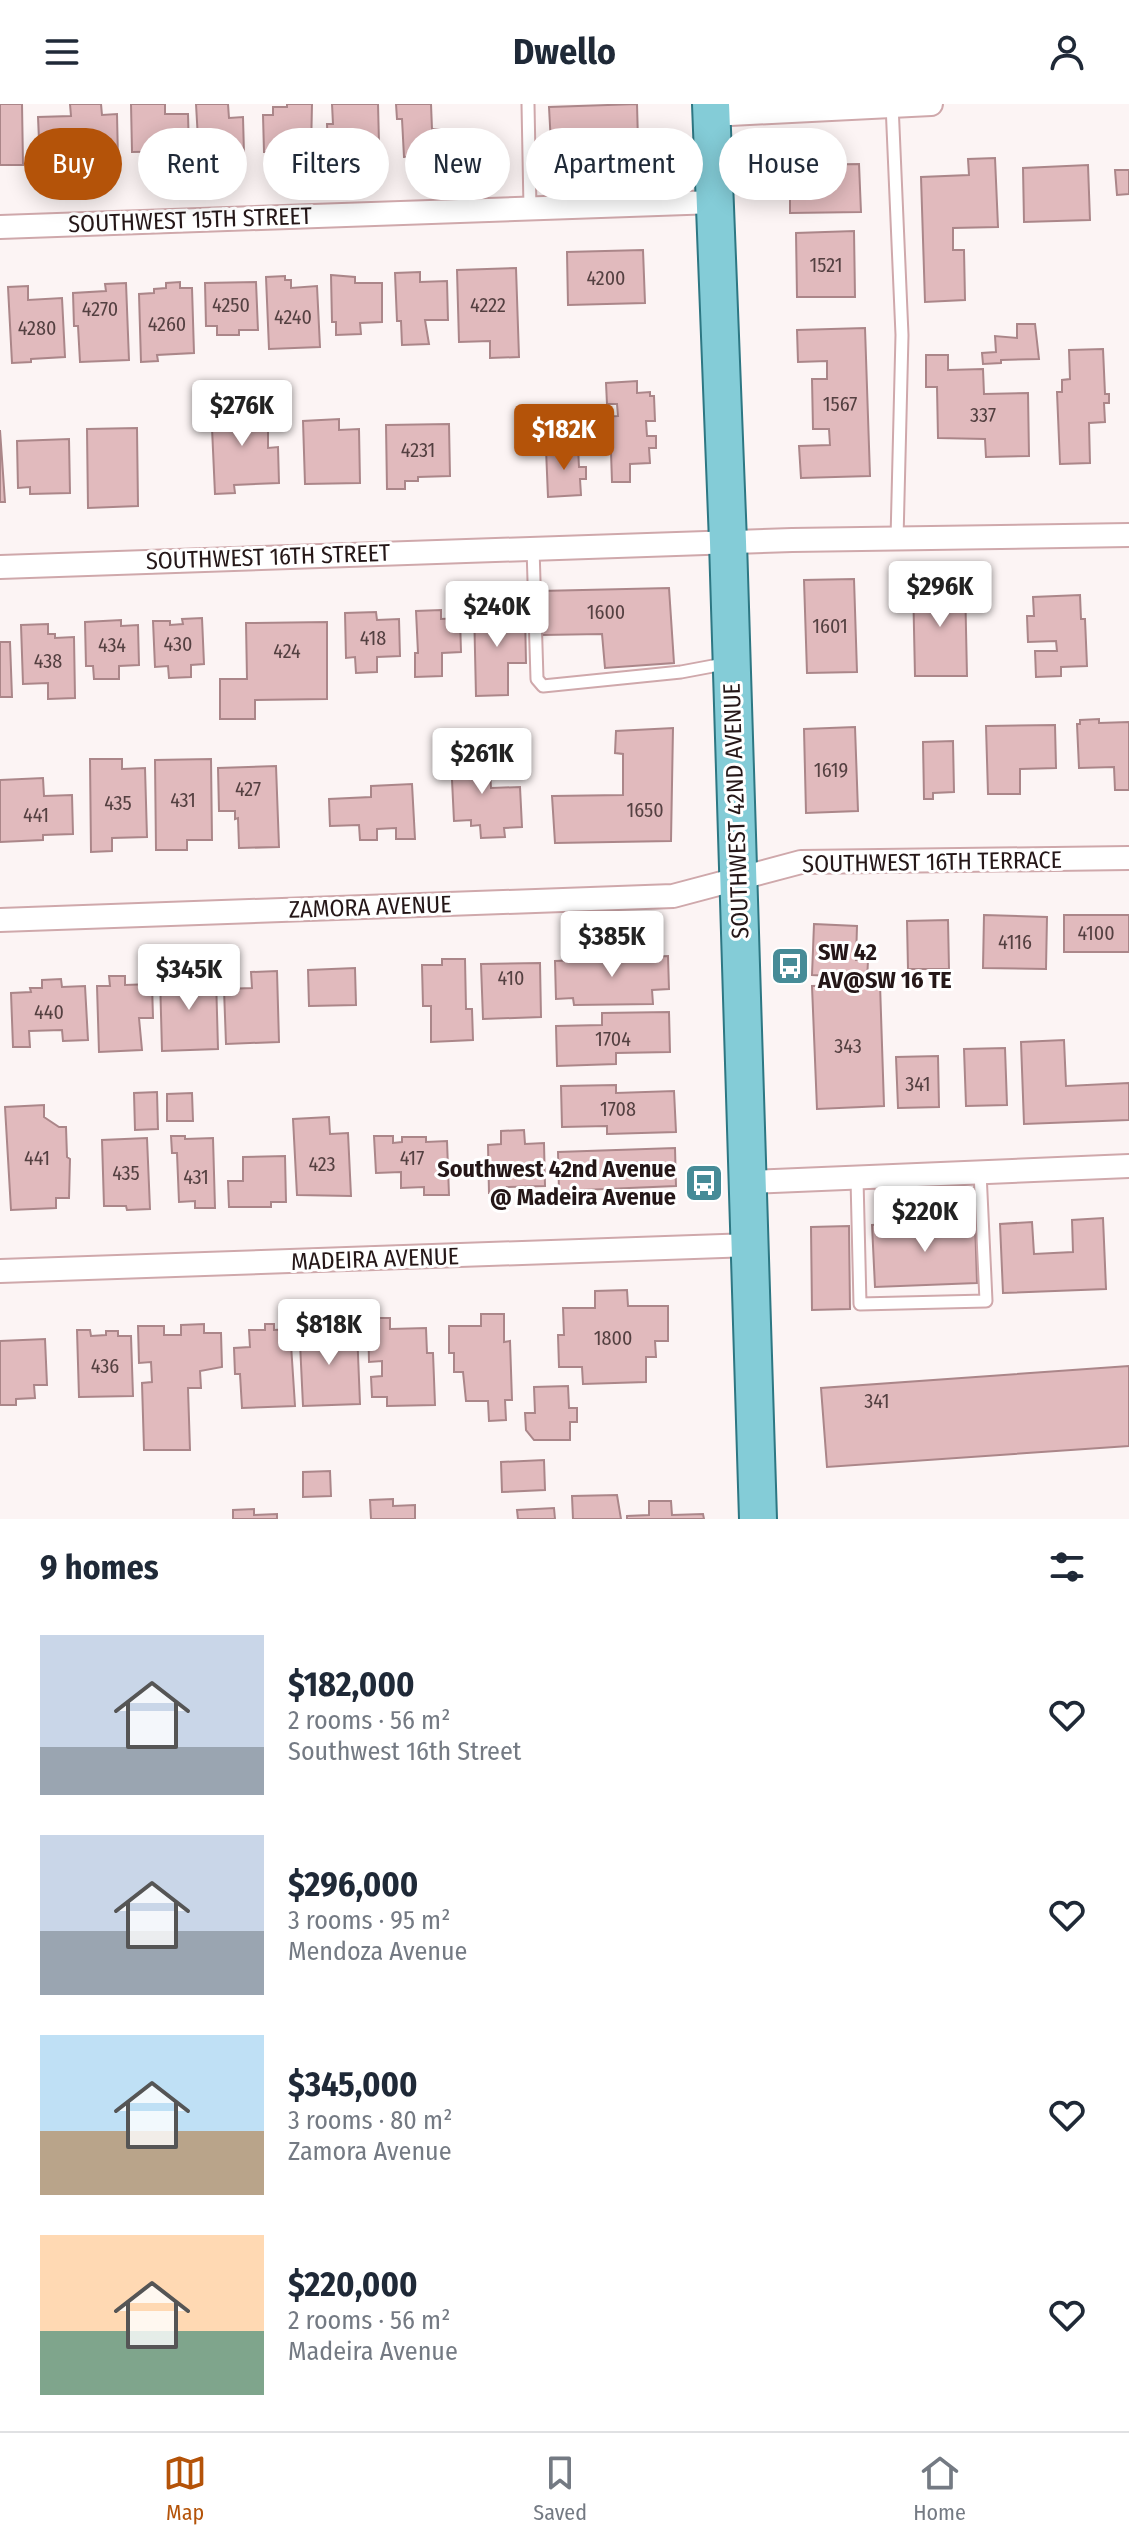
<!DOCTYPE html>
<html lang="en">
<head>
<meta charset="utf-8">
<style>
	body { margin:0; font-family:"Fira Sans Condensed",sans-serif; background:#f2f2f3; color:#1f2937; height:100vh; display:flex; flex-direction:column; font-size:30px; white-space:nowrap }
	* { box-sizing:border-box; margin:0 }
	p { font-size:26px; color:#747a83 }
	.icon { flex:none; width:44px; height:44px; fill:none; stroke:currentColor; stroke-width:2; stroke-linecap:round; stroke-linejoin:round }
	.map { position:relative; height:1415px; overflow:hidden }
	.side { display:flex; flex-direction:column; background:#fff; flex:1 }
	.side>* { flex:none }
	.top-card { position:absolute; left:24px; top:24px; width:1082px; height:72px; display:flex; gap:16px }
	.price { position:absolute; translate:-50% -68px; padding:0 18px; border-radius:8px; background:#fff; color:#222; font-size:26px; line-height:52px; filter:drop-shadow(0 2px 4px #0008) }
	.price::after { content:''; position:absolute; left:50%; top:48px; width:24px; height:18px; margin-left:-12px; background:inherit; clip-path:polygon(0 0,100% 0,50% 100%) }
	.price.selected { background:#b45309; color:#fff }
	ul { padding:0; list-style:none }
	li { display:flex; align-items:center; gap:24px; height:200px; padding:0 40px }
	li span { display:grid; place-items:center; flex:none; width:224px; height:160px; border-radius:0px; color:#555 }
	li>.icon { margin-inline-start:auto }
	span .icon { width:96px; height:96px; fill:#fffc; stroke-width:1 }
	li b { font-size:34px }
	h2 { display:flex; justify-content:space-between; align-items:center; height:96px; padding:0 40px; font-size:34px }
	.tag { padding:0 28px; border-radius:36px; background:#fff; box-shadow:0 4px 20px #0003; font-size:28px; line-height:72px }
	.tag.selected { background:#b45309; color:#fff }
	header { display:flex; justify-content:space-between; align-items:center; height:104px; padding:0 40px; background:#fff; font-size:36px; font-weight:700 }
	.tab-bar { display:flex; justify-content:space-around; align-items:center; height:112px; border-top:2px solid #e0e1e3; background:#fff; font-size:22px; color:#747a83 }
	.tab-bar a { display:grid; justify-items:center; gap:4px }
	.tab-bar .selected { color:#b45309 }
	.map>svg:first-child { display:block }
	.building { fill:#e1babd; stroke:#ab8689; stroke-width:2 }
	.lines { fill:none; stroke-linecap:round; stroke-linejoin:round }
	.lane-casing { stroke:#cfa8ab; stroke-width:15 }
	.street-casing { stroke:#cfa8ab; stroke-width:26 }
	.primary-casing { stroke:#2d7783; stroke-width:40 }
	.lane { stroke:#fff; stroke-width:11 }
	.street { stroke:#fff; stroke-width:22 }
	.primary { stroke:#84ccd7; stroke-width:36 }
	.labels { text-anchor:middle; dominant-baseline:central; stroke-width:6; stroke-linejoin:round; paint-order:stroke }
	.number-label { font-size:20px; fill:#544041 }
	.street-label { font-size:24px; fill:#251718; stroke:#fff }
	.poi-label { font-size:24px; font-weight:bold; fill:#251718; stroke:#fff; text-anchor:start }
</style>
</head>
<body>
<header><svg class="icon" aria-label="menu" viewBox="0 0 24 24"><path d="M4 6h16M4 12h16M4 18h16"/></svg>Dwello<svg class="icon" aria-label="person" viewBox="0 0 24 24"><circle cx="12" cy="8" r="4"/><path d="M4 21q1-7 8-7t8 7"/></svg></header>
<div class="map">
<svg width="1129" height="1415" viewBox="0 0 1129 1415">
	<rect width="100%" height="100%" fill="#fcf4f4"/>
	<path class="building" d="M0,0H22L23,61H0Z
		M70,0H101L102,11L117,10L118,56L40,59L38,13L71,12Z
		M131,0H165V10H188L189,47L132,48Z
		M196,0H228L229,14L243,13L244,50L199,53Z
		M287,0H312L311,47L264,48L263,11H273V3H287Z
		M332,0H378L379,39H361V47H328L327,20H333Z
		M396,0H431L432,25H445L446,51L404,53L402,15H397Z
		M637,0L638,37L551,40L549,3Z
		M995,54L998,123L953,124V146H964L965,196L925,198L921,73L969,71L968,55Z
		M859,60L861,108L790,109V61Z
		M1088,61L1090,116L1024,118L1023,64Z
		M1115,66H1129V90L1117,91Z
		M854,127L855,193H797L796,129Z
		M643,146L645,199L568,201L567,148Z
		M516,164L519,253L490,254V237L459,238L457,166Z
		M420,168V178L447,177L448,216H425L429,240L402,241L401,217H397L395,169Z
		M331,171L355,173V179H382V218L360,219L361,230L336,231V218H332Z
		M285,172V176H291V184L317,182L320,243L269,245L266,173Z
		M180,178V184H192L194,249L157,251L158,257L141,258L139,190L154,189V185L166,184V179Z
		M256,178L258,226H239V231H217V222H206L205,179Z
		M126,179L129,256L80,258L78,222H74L73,189L106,187L105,180Z
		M28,182V196L62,194L65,253L31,255V258L12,259L8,183Z
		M1017,220H1035L1039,255L1001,256V259L983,260L982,249L996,248L995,232L1017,234Z
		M865,224L870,372L801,374L799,342L830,341L829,325H813L812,275H827V257L798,258L797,226Z
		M1103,245L1105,290H1109V299H1104L1105,318L1089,319L1090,359L1060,360L1057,288H1062V276L1070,275L1069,246Z
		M926,251H948V266L983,265L984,290L1028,289L1029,352L986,353L985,335L938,334L937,283H926Z
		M637,277V289L650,288V292H654L655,317H646L647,332H656V344H649L650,359L630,360V378H612L611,348H596L595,313L618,312L617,300H607L606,279Z
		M262,299L263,325H268V344L278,343L279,379L234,381L235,389L215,390L211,302Z
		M339,315V326L359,325L360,379L305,380L303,317Z
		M449,320L450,372L418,373V377H405V385H387L386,321Z
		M137,324L138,402L88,404L87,325Z
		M0,326L5,398H0Z
		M69,335L70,389L30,390V383L18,384L17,337Z
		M578,344L579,363H586V375H580L581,391L548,393L546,345Z
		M854,475L857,568L807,569L804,476Z
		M913,478H965L967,572H915Z
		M669,484L674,559L605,564L602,530L542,531L540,487Z
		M1080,491L1081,515H1085L1087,562L1061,563V572L1036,573L1035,547H1057L1056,537L1028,538L1027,512H1034L1033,493Z
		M474,503H492L493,509H525L526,559H508V591L476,592Z
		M441,506V515L460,514L461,548L442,549V572L415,573V549H418L416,507Z
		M376,508L377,516L399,515L400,552L377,553V568L356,569L355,553L346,554L345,509Z
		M202,514L204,560L191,561V573L169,574L168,562L155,563L153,517H170V521L183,520L182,515Z
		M121,516V522L138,521L139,561L119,562V575H94L93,562H86L85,518Z
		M327,518V595L255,596V615H220V575H247L246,519Z
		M48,520V530H55V534L74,533L75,594L48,595V579L23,580L21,521Z
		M0,538H10L12,593H0Z
		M1099,615V619L1129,618V686H1115L1114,663L1079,664L1077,620H1080V616Z
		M1055,621L1056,664L1020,665V690H988L986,622Z
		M855,623L858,707L806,709L804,625Z
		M673,624L671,737L555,739L552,692L623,691V650L615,649L616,627Z
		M469,634L471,669L490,668L491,684L520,683L522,723L504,724L505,733L481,734L480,721L471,722V716L454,717L450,635Z
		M953,637L954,688L933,689V695H924L923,638Z
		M90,655H122V665L145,664L147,733L112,734V747L91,748Z
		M211,655L212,736H187V746H156L155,656Z
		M276,662L279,743L239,744L238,714L235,715V707H219L218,664Z
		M43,674L44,692L72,691L73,730L43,731V736L0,738V676Z
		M412,680L415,735H396V724L377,725V736H360L359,721L330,722L329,695L371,693V682Z
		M984,811L1047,813L1046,865L983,864Z
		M1064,811H1129V848H1064Z
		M948,816L949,865H908L907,817Z
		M814,820L857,822L856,856H868L867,878L831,876V872L812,871Z
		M643,847V853L668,852L669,885L652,886L653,900L574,901L573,894L556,895L555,857L580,856V851H593V854L629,853V848Z
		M442,855H465L466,905H472L473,936L431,938V902H423L422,861H442Z
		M540,859L541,913L483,915L481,860Z
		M355,864L356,901L309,902L308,866Z
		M277,867L279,938L226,940L224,885L252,884L251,868Z
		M202,868V873H216L218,945L162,947L160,873H163V869Z
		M109,872H125V881L152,880L153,914H139L142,946L99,948L97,882H110Z
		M61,875L62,883L85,882L88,936L63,937L62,926L29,927L30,943H13L11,889L31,888L30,884H42V876Z
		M880,880L884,1002L817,1005L812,882Z
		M669,908L670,948L616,949V960L557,962L556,922L602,921V909Z
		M1064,936L1066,982L1129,979V1016L1024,1020L1021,938Z
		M1005,944L1007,1001L966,1002L964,945Z
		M938,952L939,1003L898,1004L896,953Z
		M616,981V989L674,987L676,1028L607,1030V1022L562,1023L561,982Z
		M157,988L158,1025L135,1026L134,989Z
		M192,989L193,1017H167V990Z
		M44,1001V1013L59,1023H66L67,1053L70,1055L69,1094H56V1104L11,1106L5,1003Z
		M329,1013L330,1030L348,1029L351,1092L297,1091L293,1015Z
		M524,1026L525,1040L544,1039L545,1082L507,1083L508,1089H489L488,1041L501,1040V1027Z
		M171,1032H185V1035L213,1034L215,1104H195V1097L179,1098L177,1049H172Z
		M374,1032H393V1039L402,1038V1033H426V1038L447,1037L449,1091H424V1083L401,1084V1068L376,1069Z
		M147,1034L150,1105L127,1106L126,1102H104L102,1036Z
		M675,1044L676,1082L559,1087L558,1048Z
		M285,1052L286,1098H271V1103H229L228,1077H243V1053Z
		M1103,1114L1106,1185L1003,1189L1000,1120L1032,1118L1034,1150L1073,1148L1072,1116Z
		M975,1117L977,1179L875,1183L872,1121Z
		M849,1122L850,1205L812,1206L811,1123Z
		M627,1186L628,1202H668V1237H655L656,1253H646V1278L583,1280L582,1263H559L558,1231H564L563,1204H595V1187Z
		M481,1210H504V1238L510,1237L512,1296H505L506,1316L489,1317L488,1297H466L463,1268H454V1249H449V1222H481Z
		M368,1214H390V1225L426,1224L427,1249H433L435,1301L387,1302V1293H372L371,1273L382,1272V1257L369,1258Z
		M321,1217L322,1236H334L333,1227L357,1226L360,1300L303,1302L299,1218Z
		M204,1220V1229H221L222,1263L200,1267L201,1284H188L190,1346H144L142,1279L152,1278L151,1258L139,1259L138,1222H164V1231H181V1221Z
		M265,1220H274V1226L290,1225L295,1302L242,1304L240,1270H235L234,1244L250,1243L249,1226H265Z
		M77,1226H90L91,1232L106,1231V1227H118V1232H131L133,1292L79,1293Z
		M45,1235L47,1281H34L35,1294L16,1295V1301H0V1237Z
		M1129,1262V1342L827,1363L821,1284Z
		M568,1282L569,1304H577V1318H570V1336H534L526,1326L525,1309H535L534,1283Z
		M544,1356L545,1386L502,1388L501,1358Z
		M330,1367L331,1392L303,1393V1368Z
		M617,1391L621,1415H573L572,1392Z
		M393,1395V1402L415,1401V1415H371L370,1396Z
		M649,1397H671L672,1411L703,1410L704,1415H627V1412L649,1411Z
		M554,1404L555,1415H518L517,1406Z
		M254,1405V1411L277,1410V1415H233V1406Z"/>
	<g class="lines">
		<defs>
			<path id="lane" d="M528,0L530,104
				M892,0L902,231L897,435
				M533,444L537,575L543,582L681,568L729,559
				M857,1075L860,1200L986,1197L980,1068"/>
			<path id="street" d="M711,11L931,0
				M0,123L715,98
				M0,463L792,436L1129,431
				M0,816L673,792L801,758L1129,754
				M748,1078L1129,1062
				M0,1167L751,1141"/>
			<path id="primary" d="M711,0L728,438L758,1415"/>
		</defs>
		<use href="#lane" class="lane-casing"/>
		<use href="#street" class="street-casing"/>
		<use href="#primary" class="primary-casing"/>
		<use href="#lane" class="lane"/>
		<use href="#street" class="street"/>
		<use href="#primary" class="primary"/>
	</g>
	<defs>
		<symbol id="bus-square" viewBox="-11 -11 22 22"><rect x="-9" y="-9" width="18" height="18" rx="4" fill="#468b97" stroke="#fff"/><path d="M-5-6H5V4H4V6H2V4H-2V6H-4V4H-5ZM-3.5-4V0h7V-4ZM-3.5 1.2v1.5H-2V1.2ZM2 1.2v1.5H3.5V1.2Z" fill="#fff"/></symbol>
	</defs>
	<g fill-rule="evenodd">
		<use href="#bus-square" x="768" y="840" width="44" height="44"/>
		<use href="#bus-square" x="682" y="1057" width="44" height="44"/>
	</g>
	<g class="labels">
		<g class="number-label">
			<text x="826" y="161">1521</text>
			<text x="606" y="174">4200</text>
			<text x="231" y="201">4250</text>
			<text x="488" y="201">4222</text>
			<text x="100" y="205">4270</text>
			<text x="293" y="213">4240</text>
			<text x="167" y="220">4260</text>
			<text x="37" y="224">4280</text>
			<text x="840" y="300">1567</text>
			<text x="983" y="311">337</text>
			<text x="418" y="346">4231</text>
			<text x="606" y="508">1600</text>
			<text x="830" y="522">1601</text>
			<text x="373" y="534">418</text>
			<text x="178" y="540">430</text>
			<text x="112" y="541">434</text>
			<text x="287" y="547">424</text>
			<text x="48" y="557">438</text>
			<text x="831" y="666">1619</text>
			<text x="248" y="685">427</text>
			<text x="183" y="696">431</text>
			<text x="118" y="699">435</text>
			<text x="645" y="706">1650</text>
			<text x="36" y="711">441</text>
			<text x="1096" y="829">4100</text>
			<text x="1015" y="838">4116</text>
			<text x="511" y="874">410</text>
			<text x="49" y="908">440</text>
			<text x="613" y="935">1704</text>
			<text x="848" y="942">343</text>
			<text x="918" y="980">341</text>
			<text x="618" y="1005">1708</text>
			<text x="37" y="1054">441</text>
			<text x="412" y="1054">417</text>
			<text x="322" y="1060">423</text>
			<text x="126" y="1069">435</text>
			<text x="196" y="1073">431</text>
			<text x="613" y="1234">1800</text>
			<text x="105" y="1262">436</text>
			<text x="877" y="1297">341</text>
		</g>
		<g class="street-label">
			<text transform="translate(190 116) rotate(-2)">SOUTHWEST 15TH STREET</text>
			<text transform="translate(268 453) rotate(-2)">SOUTHWEST 16TH STREET</text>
			<text transform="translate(736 707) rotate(-92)">SOUTHWEST 42ND AVENUE</text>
			<text transform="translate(932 758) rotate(-1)">SOUTHWEST 16TH TERRACE</text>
			<text transform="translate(370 803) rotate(-2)">ZAMORA AVENUE</text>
			<text transform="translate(375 1155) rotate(-2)">MADEIRA AVENUE</text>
		</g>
		<g class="poi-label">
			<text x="818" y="848">SW 42<tspan x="818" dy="28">AV@SW 16 TE</tspan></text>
			<text x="676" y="1065" text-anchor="end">Southwest 42nd Avenue<tspan x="676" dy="28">@ Madeira Avenue</tspan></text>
		</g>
	</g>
</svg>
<b class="price" style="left:242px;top:344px">$276K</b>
<b class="price selected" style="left:564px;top:368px">$182K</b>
<b class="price" style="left:940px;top:525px">$296K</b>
<b class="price" style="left:497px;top:545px">$240K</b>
<b class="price" style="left:482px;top:692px">$261K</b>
<b class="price" style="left:612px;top:875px">$385K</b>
<b class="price" style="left:189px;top:908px">$345K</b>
<b class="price" style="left:925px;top:1150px">$220K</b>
<b class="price" style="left:329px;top:1263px">$818K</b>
<div class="top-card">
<a class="tag selected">Buy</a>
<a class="tag">Rent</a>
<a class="tag">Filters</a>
<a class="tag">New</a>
<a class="tag">Apartment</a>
<a class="tag">House</a>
</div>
</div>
<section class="side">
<h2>9 homes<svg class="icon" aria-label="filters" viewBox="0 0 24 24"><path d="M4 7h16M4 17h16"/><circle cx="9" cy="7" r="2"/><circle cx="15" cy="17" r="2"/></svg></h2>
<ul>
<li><span style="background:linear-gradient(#c9d6e8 70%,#9aa5b1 0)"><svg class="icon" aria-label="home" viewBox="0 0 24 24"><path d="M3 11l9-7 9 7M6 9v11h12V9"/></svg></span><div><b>$182,000</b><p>2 rooms · 56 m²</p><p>Southwest 16th Street</p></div><svg class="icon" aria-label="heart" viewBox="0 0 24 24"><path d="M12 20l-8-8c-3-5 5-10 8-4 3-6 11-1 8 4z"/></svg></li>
<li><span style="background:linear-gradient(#c9d6e8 60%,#9aa5b1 0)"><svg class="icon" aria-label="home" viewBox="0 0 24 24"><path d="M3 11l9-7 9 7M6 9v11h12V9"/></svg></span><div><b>$296,000</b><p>3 rooms · 95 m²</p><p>Mendoza Avenue</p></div><svg class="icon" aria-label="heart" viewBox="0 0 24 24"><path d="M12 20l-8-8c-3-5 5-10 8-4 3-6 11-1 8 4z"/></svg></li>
<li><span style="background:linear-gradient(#bfe0f5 60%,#b9a48a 0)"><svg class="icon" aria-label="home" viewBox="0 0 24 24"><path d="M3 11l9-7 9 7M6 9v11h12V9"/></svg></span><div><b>$345,000</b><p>3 rooms · 80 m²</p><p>Zamora Avenue</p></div><svg class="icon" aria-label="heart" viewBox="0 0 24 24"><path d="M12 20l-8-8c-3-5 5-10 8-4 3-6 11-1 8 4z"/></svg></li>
<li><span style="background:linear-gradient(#ffd9b3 60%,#7fa58c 0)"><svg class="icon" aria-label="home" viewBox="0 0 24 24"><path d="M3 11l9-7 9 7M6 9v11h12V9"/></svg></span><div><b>$220,000</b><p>2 rooms · 56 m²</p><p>Madeira Avenue</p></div><svg class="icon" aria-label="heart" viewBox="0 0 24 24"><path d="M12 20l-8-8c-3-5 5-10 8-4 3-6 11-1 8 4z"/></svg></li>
</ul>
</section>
<nav class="tab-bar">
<a class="selected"><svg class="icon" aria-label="map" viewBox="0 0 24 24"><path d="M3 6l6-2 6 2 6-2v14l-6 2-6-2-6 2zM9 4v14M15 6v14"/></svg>Map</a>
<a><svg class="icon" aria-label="saved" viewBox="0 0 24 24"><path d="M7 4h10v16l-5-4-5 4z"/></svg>Saved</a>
<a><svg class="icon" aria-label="home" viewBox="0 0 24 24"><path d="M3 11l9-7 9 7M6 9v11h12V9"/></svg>Home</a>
</nav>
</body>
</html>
